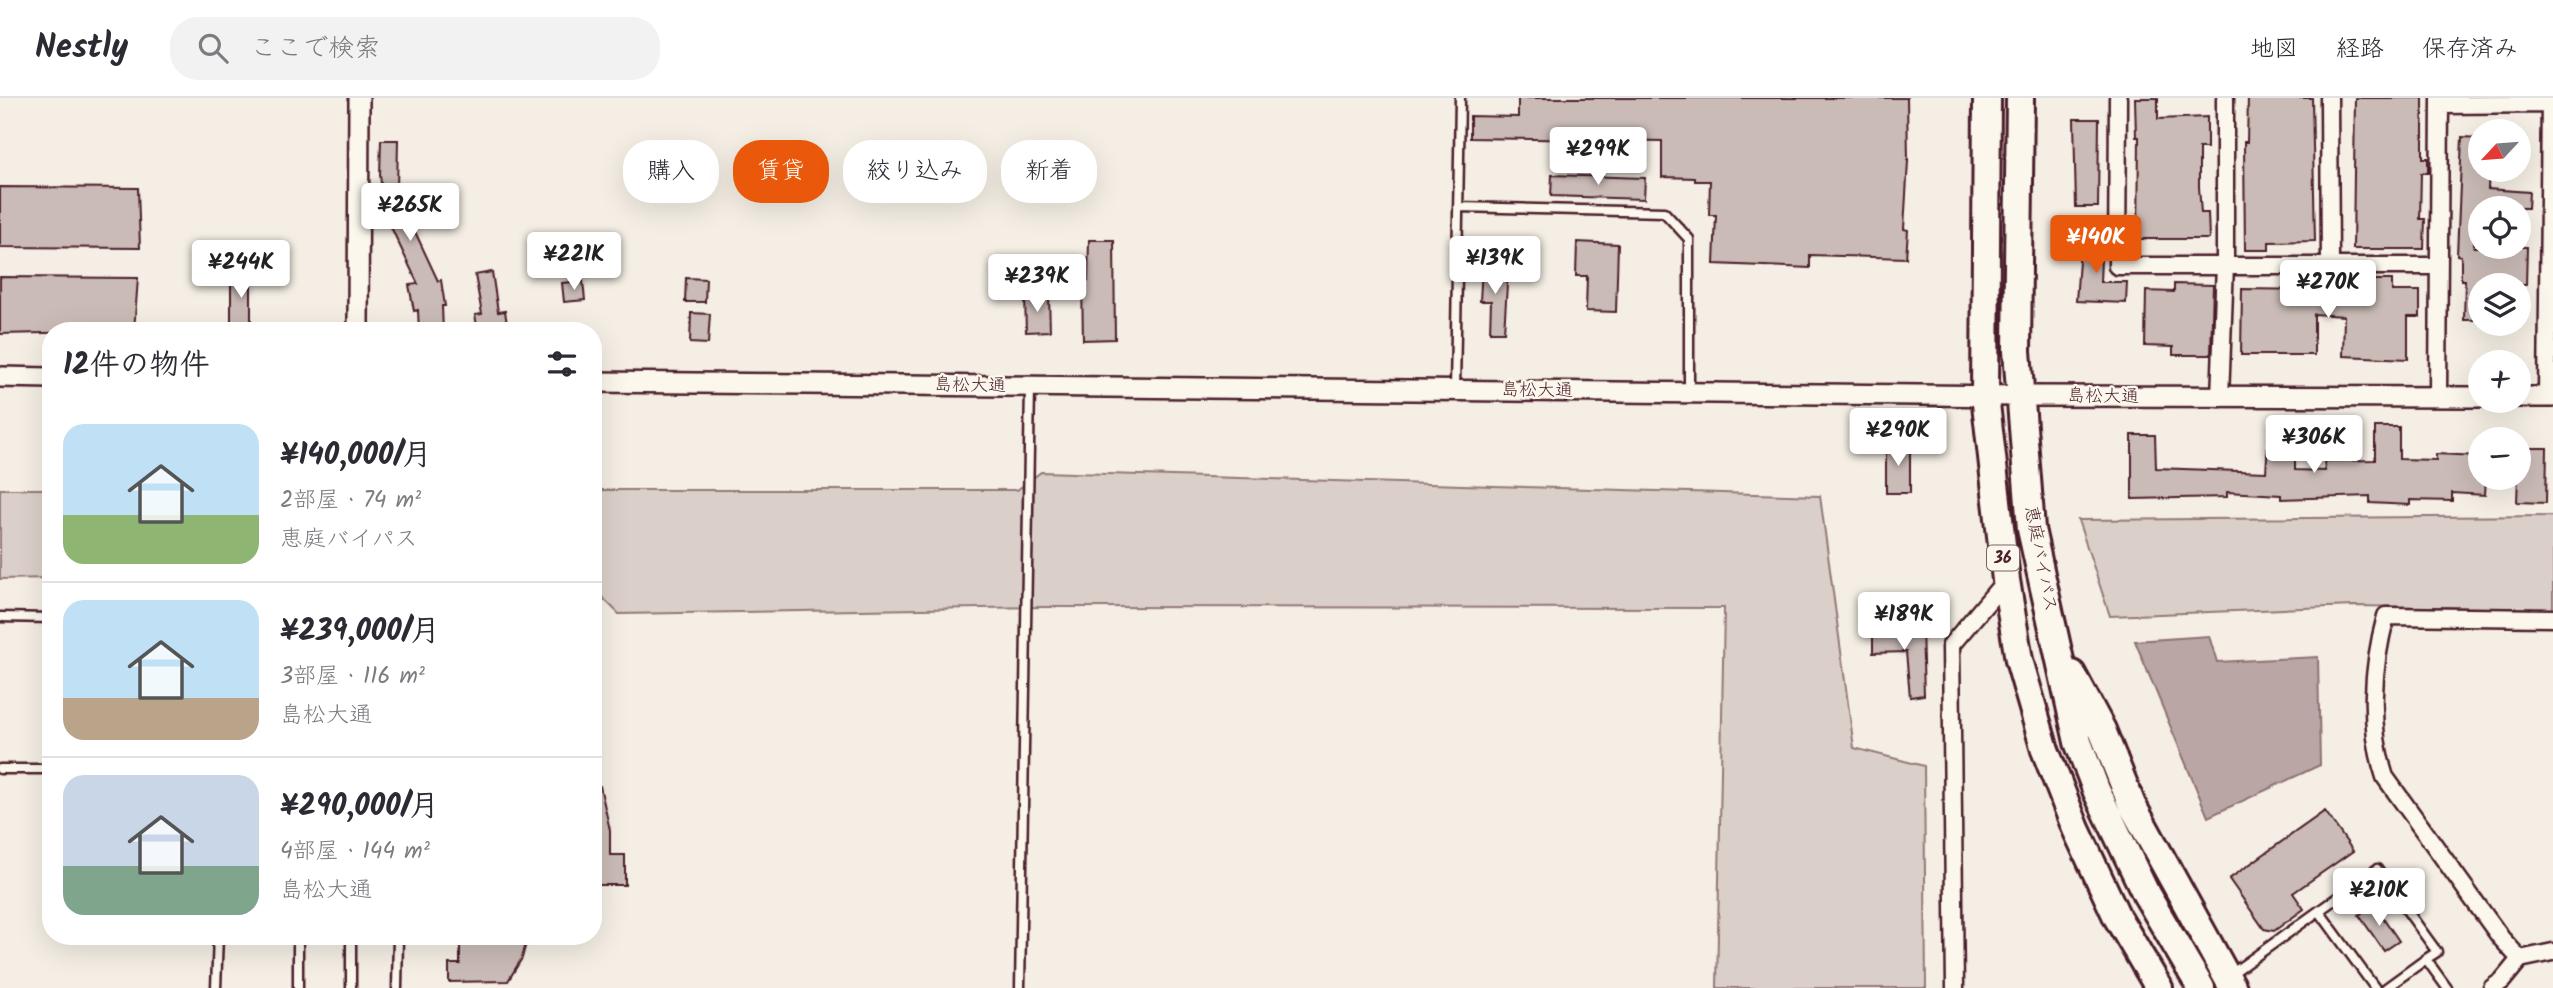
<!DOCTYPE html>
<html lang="ja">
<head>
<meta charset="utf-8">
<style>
	body { margin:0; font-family:Kalam,"Klee One",sans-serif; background:#f2f2f3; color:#2b2b33; height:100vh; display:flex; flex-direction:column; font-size:26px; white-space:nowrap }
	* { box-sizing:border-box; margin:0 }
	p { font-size:23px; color:#7c7c81 }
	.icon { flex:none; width:38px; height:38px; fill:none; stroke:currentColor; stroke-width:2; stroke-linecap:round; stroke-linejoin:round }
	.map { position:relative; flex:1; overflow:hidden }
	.side { position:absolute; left:42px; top:224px; width:560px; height:623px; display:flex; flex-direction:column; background:#fff; border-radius:28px; box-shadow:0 7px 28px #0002 }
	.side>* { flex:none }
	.guide { position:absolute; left:623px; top:42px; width:665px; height:63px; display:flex; gap:14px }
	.needle { width:46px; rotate:244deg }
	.tools { position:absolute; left:2468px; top:21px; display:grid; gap:14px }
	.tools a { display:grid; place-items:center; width:63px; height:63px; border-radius:50%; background:#fff; box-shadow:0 7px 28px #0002; font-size:35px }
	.price { position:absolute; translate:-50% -60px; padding:0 16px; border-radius:7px; background:#fff; color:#222; font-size:23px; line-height:46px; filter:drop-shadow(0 2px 4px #0008) }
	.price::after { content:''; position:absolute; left:50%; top:42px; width:21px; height:16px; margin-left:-10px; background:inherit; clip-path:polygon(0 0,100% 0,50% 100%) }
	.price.selected { background:#ea580c; color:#fff }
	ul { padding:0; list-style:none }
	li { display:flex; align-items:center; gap:21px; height:175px; padding:0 21px }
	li+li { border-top:2px solid #e1e1e2 }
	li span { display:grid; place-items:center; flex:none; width:196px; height:140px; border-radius:21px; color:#555 }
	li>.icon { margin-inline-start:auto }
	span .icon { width:84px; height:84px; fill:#fffc; stroke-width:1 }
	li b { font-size:30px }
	h2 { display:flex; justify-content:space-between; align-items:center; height:84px; padding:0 21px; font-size:30px }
	.chip { padding:0 24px; border-radius:28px; background:#fff; box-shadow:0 7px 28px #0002; font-size:24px; line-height:63px }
	.chip.selected { background:#ea580c; color:#fff }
	header { display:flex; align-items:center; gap:42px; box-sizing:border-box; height:98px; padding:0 35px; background:#fff; border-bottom:2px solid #e1e1e2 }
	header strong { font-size:33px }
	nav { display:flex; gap:38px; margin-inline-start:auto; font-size:24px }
	.search { width:490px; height:63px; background:#f2f2f3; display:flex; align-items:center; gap:18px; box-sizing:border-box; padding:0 24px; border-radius:28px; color:#7c7c81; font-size:26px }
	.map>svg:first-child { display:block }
	.green { fill:#dbd0c9; stroke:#92787a; stroke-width:2 }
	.water { fill:#baa7a5; stroke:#8d7174; stroke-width:2 }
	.building { fill:#cabbb6; stroke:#4a1f2b; stroke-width:2 }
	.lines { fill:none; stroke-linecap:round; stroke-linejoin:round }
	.service-casing { stroke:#4a1f2b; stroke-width:13 }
	.minor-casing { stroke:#4a1f2b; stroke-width:21 }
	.tertiary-casing { stroke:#4a1f2b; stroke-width:24 }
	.trunk-casing { stroke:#4a1f2b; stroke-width:32 }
	.service { stroke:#fbf7ec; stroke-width:8 }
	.minor { stroke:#fbf7ec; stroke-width:16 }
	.tertiary { stroke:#fbf7ec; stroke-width:19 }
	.trunk { stroke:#fbf7ec; stroke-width:26 }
	.labels { text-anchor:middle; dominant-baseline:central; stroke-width:5; stroke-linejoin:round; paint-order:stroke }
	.shield { fill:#fbf7ec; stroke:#7f6065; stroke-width:2 }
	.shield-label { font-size:16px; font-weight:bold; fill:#4a1f2b }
	.street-label { font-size:18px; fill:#4a1f2b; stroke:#fbf7ec }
</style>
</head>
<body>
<header>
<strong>Nestly</strong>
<div class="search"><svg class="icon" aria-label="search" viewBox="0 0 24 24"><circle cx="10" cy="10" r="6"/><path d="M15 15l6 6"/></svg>ここで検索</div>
<nav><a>地図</a><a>経路</a><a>保存済み</a></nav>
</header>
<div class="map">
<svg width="2553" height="890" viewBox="0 0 2553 890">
	<rect width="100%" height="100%" fill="#f4eee4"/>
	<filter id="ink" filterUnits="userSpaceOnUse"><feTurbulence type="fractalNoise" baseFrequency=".0143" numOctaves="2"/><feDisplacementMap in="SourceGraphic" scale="14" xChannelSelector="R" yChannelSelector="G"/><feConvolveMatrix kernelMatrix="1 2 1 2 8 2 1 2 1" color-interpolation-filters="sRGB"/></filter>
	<g filter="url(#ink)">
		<path class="green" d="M1041,374L1820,398L1854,650L1924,668L1926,890H1717L1724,510L1044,509L619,516L602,499H593V392H1017Z
			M0,391H51V480L0,481Z
			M2553,418V511L2354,508L2110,518L2078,422Z"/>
		<path class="water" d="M2209,538L2217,564L2318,559L2320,667L2208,719L2135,543Z"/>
		<path class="building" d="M1518,0H1907L1908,63L1904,131L1908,132L1906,160L1810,157V170L1714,166L1716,117H1709L1710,83H1695V80L1662,79V43L1470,40V18L1518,19Z
			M2135,0H2158V21L2207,19V50H2199V89L2201,115H2208L2209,141H2138L2139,39H2136Z
			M2248,0H2312L2315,143L2269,144V152H2245L2244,44H2247Z
			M2355,0H2423V60H2428V75H2421L2420,121H2425L2424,151H2353Z
			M2074,21H2099L2098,109H2076Z
			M2462,39L2480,40V72H2489L2488,91L2529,94L2528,110H2474V149H2527L2526,187H2480V222H2464L2465,182H2461V158L2457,157Z
			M381,42H398L397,92L407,91L410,123L438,183L441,182L445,208H442L443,233H419L418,212L414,213L409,187L418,186L390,127H386L380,77Z
			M1552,77L1645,80L1644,101L1551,98Z
			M0,89L138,90L140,150L0,149Z
			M2081,137L2102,138L2100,184H2127L2126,205L2076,203Z
			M1089,142H1114L1115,241L1083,242L1082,183H1088Z
			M1577,144L1618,146L1616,214L1586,213L1587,178H1576Z
			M1482,170L1508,171L1504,234H1490L1491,203H1480Z
			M492,174L498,214L505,213L508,233H478L475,217L482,216L475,177Z
			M231,176H251V227H231Z
			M0,179L138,180L134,233L0,236Z
			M2316,179L2334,181L2333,195L2371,197L2372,182H2392V193H2420V219H2408V261L2343,258L2344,218L2314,216V257H2241L2242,191L2315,192Z
			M686,180L706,181L705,204H685Z
			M583,183L585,202L564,204L562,185Z
			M2174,186L2213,187L2211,257H2173V249L2145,248L2146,193L2174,194Z
			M1025,198H1049L1050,233L1026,234Z
			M691,215L710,216L708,246L690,245Z
			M2269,329H2295V372L2325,373L2324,363L2375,362V329H2399V361L2436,362V356L2480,358V380H2486L2485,397L2452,395V403L2410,402V407L2370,405V398L2281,401V397L2227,394V399L2132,401V337H2155L2156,370L2266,374Z
			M1886,346H1910V395H1886Z
			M2519,350H2547L2546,405L2517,404Z
			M1873,529H1922L1924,597L1910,599L1906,554L1873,555Z
			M600,688L610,732V757H625V787H593V689Z
			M2325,713L2353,753L2293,795L2304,811L2274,833L2264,831L2229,781Z
			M2374,806L2399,843L2384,853L2359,817Z
			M460,838H528L522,860L508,883L449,884V866H460Z"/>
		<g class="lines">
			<defs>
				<path id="service" d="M1458,109L1664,114L1689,141V295
					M1455,292L1460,0
					M0,519L51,520
					M0,671H51
					M2319,813L2375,890
					M2231,876L2377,771L2437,854L2426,861L2447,890
					M216,890L218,838
					M298,890V838
					M351,890V838
					M397,890L398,838
					M1020,890L1030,289
					M2386,890L2426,861"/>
				<path id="minor" d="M2118,0L2117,168H2438
					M2329,0L2330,166
					M2440,7L2553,6
					M2438,299L2440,0
					M2547,299L2550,0
					M2220,300L2225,166V0
					M2520,861L2501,840L2385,679C2368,628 2372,569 2386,518L2553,520
					M1955,890L1951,547L2006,482
					M2492,890L2502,883L2520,861L2553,854"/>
				<path id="tertiary" d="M358,233L359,0
					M0,279L51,280
					M593,284L2019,298L2480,299
					M2518,299H2553"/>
				<path id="trunk" d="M1987,0L1985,297L2006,482L2019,562L2045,652L2076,731L2117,819L2159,890
					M2020,0L2017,253L2031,431L2078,644L2097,694L2146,796L2201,890
					M2072,576L2102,632L2132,707L2233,890"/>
			</defs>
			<use href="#service" class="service-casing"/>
			<use href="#minor" class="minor-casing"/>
			<use href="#tertiary" class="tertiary-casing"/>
			<use href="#trunk" class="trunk-casing"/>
			<use href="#service" class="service"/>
			<use href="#minor" class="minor"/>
			<use href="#tertiary" class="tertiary"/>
			<use href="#trunk" class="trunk"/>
		</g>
	</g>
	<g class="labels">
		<rect class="shield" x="1987" y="447.5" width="32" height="25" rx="5"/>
		<g class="shield-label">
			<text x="2003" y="460">36</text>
		</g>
		<g class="street-label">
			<text transform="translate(970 288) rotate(1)">島松大通</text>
			<text transform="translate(1537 293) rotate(1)">島松大通</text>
			<text transform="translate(2103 299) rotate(1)">島松大通</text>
			<text transform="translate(2040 461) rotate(79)">恵庭バイパス</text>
		</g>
	</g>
</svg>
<div class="tools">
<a><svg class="needle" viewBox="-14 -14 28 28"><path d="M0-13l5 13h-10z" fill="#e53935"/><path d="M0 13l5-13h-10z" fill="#7c7c81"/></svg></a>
<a><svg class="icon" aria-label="locate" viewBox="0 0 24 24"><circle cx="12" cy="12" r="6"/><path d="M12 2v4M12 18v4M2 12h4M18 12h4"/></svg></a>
<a><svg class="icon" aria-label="layers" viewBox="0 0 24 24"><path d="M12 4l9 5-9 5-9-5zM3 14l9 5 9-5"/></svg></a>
<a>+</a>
<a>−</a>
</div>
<b class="price" style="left:1598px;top:89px">¥299K</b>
<b class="price" style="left:410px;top:145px">¥265K</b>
<b class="price selected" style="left:2096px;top:177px">¥140K</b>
<b class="price" style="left:574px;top:194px">¥221K</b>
<b class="price" style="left:1495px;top:198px">¥139K</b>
<b class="price" style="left:241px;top:202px">¥244K</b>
<b class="price" style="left:1037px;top:216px">¥239K</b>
<b class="price" style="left:2328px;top:222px">¥270K</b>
<b class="price" style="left:1898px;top:370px">¥290K</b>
<b class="price" style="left:2314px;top:377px">¥306K</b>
<b class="price" style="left:1904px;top:554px">¥189K</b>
<b class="price" style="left:2379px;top:830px">¥210K</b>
<div class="guide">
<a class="chip">購入</a>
<a class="chip selected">賃貸</a>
<a class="chip">絞り込み</a>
<a class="chip">新着</a>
</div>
<section class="side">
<h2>12件の物件<svg class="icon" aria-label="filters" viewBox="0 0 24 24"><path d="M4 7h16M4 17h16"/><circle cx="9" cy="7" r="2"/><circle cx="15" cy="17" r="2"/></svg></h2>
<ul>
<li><span style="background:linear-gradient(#bfe0f5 65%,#8fb573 0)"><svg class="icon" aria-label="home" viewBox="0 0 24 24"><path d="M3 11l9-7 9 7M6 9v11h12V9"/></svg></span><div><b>¥140,000/月</b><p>2部屋 · 74 m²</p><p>恵庭バイパス</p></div></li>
<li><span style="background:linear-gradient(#bfe0f5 70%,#b9a48a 0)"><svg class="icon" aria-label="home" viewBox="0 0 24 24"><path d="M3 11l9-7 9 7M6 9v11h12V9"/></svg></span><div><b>¥239,000/月</b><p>3部屋 · 116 m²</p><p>島松大通</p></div></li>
<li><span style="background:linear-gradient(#c9d6e8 65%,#7fa58c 0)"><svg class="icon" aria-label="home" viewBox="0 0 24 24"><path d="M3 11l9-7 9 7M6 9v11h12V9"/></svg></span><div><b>¥290,000/月</b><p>4部屋 · 144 m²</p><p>島松大通</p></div></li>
</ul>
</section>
</div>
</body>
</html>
